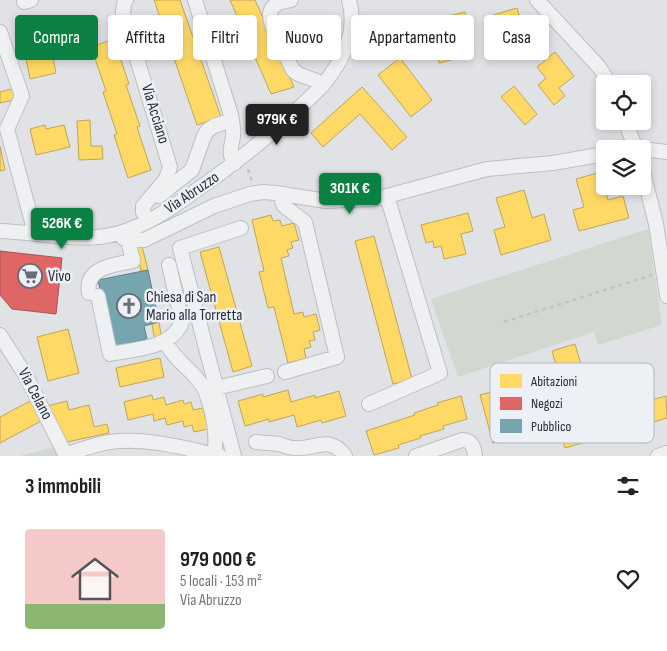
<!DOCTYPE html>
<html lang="it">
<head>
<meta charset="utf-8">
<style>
	body { margin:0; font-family:"Sofia Sans Condensed",sans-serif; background:#f2f2f2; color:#222; height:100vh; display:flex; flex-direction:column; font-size:19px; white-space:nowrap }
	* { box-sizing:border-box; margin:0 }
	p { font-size:16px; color:#767676 }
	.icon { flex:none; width:28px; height:28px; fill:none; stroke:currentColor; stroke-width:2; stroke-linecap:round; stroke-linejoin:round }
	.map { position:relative; height:456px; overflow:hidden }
	.sheet { display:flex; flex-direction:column; background:#fff; flex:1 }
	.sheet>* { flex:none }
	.top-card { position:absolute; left:15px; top:15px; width:638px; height:45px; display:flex; gap:10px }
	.controls { position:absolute; left:596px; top:75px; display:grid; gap:10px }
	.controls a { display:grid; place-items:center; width:55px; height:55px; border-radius:5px; background:#fff; box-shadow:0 2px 8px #0003; font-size:25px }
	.price { position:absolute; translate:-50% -42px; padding:0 11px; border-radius:5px; background:#0b8043; color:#fff; font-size:16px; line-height:32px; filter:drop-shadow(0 1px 2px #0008) }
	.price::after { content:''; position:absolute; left:50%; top:30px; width:15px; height:11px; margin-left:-8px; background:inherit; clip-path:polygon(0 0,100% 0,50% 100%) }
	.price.selected { background:#222; color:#fff }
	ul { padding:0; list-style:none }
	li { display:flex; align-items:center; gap:15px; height:125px; padding:0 25px }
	li span { display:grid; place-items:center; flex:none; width:140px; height:100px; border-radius:5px; color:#555 }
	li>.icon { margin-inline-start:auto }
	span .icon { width:60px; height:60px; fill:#fffc; stroke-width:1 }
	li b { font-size:21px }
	h2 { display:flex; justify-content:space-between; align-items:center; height:60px; padding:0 25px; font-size:21px }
	.tag { padding:0 18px; border-radius:5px; background:#fff; box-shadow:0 2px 8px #0003; font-size:18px; line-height:45px }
	.tag.selected { background:#0b8043; color:#fff }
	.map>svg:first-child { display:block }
	.green { fill:#d0d8d0 }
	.homes { fill:#ffd966; stroke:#bea659 }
	.shops { fill:#e06666; stroke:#a95559 }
	.public { fill:#76a5af; stroke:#5f818c }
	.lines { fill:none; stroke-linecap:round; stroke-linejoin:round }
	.minor-casing { stroke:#bdbfc2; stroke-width:16 }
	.path { stroke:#c1c3c7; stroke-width:2.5; stroke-dasharray:4 4; stroke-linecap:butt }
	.minor { stroke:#eff0f1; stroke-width:14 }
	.labels { text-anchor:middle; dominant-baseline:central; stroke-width:5; stroke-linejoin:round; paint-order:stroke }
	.street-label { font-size:16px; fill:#282e3c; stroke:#edf0f4 }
	.poi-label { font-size:16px; fill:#282e3c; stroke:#edf0f4; text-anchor:start }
	.key { fill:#edf0f4; stroke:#b2b6bd; stroke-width:1 }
	.key-label { font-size:14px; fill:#282e3c }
</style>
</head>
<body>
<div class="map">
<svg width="667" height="456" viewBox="0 0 667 456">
	<rect width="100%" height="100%" fill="#e0e2e5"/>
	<path class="green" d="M648,229L662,325L598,345L594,332L458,377L431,299Z
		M55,447L59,456H19Z"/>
	<path class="homes" d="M154,0H180L221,117L197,125Z
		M230,0H255L294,87L271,94Z
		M517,8L522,26L512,29L514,34L505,37L509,54L490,59L485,43L494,41L490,29L496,27L493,15Z
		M465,12L469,28L460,30L463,39L457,40L462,57L439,63L435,46L442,44L438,31L444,29L441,18Z
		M47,28L56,73L30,79L21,34Z
		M114,39L129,84L126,85L140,126L137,127L151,170L128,178L114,135L117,134L103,92L106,91L91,47Z
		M555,52L574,76L559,88L565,96L554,105L538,85L546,78L537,67Z
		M400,58L432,100L411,117L378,75Z
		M514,86L537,114L525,125L501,97Z
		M362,87L407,137L392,150L360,114L323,147L311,133Z
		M15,88L18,99L0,103V92Z
		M90,120L91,146H102L103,159L79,160L77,121Z
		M45,125L46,129L64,125L70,147L36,155L30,129Z
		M0,146L5,170L0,171Z
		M601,172L608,200L623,196L629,218L579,231L573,210L584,207L576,179Z
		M524,190L532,218L544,214L551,240L501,255L494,230L505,227L496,198Z
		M468,213L473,231L461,234L466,254L444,259L441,246L434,248L433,241L426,243L421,225Z
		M271,215L273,221L280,220L282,226L294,223L299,240L291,242L293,248L287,250L289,256L281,258L294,314L303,312L304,317L316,314L320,330L313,332L315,340L309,341L311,347L304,349L306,358L288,363L274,307L268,308L259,272L264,271L252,220Z
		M374,236L412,379L393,384L355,241Z
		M142,246L148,270L141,271L136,247Z
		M219,247L252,366L233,372L200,252Z
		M159,322L161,335L157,339L154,336L152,324Z
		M68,329L79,373L48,381L37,337Z
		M575,344L596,417L629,407L623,385L645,378L651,400L666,396L667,418L565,448L558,426L571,423L562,391L543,396L537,375L557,369L552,351Z
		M160,358L164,377L120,387L116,368Z
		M288,390L291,402L315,395V398L339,391L346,416L322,423L321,420L297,427L294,415L269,422V419L245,426L238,401L263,394V397Z
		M499,390L502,397L507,396L508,400L523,395L530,421L511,426L514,437L493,443L480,395Z
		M152,395L153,400L164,397L166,405L183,400L184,404L191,402L193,410L203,408L208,429L194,432L192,425L184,427L183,421L167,425L165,418L154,421L153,414L128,420L124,402Z
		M461,396L467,419L443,426L444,429L420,436L421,438L398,445L399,448L374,455L366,431L415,415L414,413L438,405L437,403Z
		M32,400L43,420L0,443V417Z
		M67,401L69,410L89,405L94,427L107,424L109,433L67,442L47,406Z"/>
	<path class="shops" d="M0,251L62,258L56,314L12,309L0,295Z"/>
	<path class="public" d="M148,270L159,322L144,326L147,339L112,347L98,280Z"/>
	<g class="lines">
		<defs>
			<path id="minor" d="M126,0L124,4L123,13L170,167L166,179L143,206V212L148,221
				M195,0L231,115C232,122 234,129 233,136C232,147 227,153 235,163
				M291,0C260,4 270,22 279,41C284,51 288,61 293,70C302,79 312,76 323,85
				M537,0L599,67L610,84
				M24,2L31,0
				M0,32L22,96L7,129L35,233
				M625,121L636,149
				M642,149L667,152
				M642,168L656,224L667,296
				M283,194L282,201L284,206L305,222L337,357L285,372
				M159,196L192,170L204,136L208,130L214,126L232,120
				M0,231C32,232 75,241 106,236C137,231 166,212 191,194C238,162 283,125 323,85C343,60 358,32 349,0
				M119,233L123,238L128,240H144L214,206L250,194L263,192L276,193L326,201L372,199L387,196L487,169L553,163L605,154
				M89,293C84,267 115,265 133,261L128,240
				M98,296L110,354C135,349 171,349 182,322L169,265
				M0,335L26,376L66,456
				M165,341C171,354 183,364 193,374C198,380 204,386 206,393C213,411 218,437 214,455
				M216,388L267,376
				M369,404L440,373L387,196
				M256,442C264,443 272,443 279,444C285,446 289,448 295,448C314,450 330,434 345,456
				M65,455C80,450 95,444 110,442C147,437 184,448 220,456
				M234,456L180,248L241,228
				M416,456L462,440C472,440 474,447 475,456
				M658,456L667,453"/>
		</defs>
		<use href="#minor" class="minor-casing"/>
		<path class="path" d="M248,169L252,182
			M504,322L652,275"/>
		<use href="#minor" class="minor"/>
	</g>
	<defs>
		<symbol id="supermarket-ring" viewBox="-11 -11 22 22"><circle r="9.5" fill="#edf0f4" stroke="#686d77" stroke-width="1.5"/><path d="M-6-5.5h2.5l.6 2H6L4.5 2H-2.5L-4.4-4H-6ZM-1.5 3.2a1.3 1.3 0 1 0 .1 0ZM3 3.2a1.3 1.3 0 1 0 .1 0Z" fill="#686d77"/></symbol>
		<symbol id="church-ring" viewBox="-11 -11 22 22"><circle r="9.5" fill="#edf0f4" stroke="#686d77" stroke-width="1.5"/><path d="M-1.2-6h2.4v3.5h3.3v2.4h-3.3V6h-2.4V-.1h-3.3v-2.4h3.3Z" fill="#686d77"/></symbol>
	</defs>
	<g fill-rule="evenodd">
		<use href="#supermarket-ring" x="16" y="262" width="28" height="28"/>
		<use href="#church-ring" x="115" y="292" width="28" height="28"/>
	</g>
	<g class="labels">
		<g class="street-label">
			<text transform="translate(155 114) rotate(73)">Via Acciano</text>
			<text transform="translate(192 193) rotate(-34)">Via Abruzzo</text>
			<text transform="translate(35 394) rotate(62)">Via Celano</text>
		</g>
		<g class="poi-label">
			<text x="48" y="276">Vivo</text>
			<text x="146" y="297">Chiesa di San<tspan x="146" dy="18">Mario alla Torretta</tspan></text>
		</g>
	</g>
	<rect x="490" y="363" width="164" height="80" rx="8" class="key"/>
	<rect x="500" y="374" width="22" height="14" fill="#ffd966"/>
	<rect x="500" y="397" width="22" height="13" fill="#e06666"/>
	<rect x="500" y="419" width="22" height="14" fill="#76a5af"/>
	<g class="key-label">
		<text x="531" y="386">Abitazioni</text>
		<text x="531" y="408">Negozi</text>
		<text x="531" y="431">Pubblico</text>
	</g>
</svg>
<div class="controls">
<a><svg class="icon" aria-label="locate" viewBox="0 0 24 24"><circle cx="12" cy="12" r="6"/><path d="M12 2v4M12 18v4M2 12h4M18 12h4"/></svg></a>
<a><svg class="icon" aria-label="layers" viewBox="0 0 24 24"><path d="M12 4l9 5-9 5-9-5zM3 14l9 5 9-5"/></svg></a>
</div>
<b class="price selected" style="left:277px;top:146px">979K €</b>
<b class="price" style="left:350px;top:215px">301K €</b>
<b class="price" style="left:62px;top:250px">526K €</b>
<div class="top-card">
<a class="tag selected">Compra</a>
<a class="tag">Affitta</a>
<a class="tag">Filtri</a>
<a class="tag">Nuovo</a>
<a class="tag">Appartamento</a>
<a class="tag">Casa</a>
</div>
</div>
<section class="sheet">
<h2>3 immobili<svg class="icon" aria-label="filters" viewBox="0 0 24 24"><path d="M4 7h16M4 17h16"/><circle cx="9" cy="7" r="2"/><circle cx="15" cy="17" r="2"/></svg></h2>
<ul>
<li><span style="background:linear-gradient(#f6c9c9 75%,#8fb573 0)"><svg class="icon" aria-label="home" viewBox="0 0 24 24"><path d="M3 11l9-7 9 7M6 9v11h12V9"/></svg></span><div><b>979 000 €</b><p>5 locali · 153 m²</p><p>Via Abruzzo</p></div><svg class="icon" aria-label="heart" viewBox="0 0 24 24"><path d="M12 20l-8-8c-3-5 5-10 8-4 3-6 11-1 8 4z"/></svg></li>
</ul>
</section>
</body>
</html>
